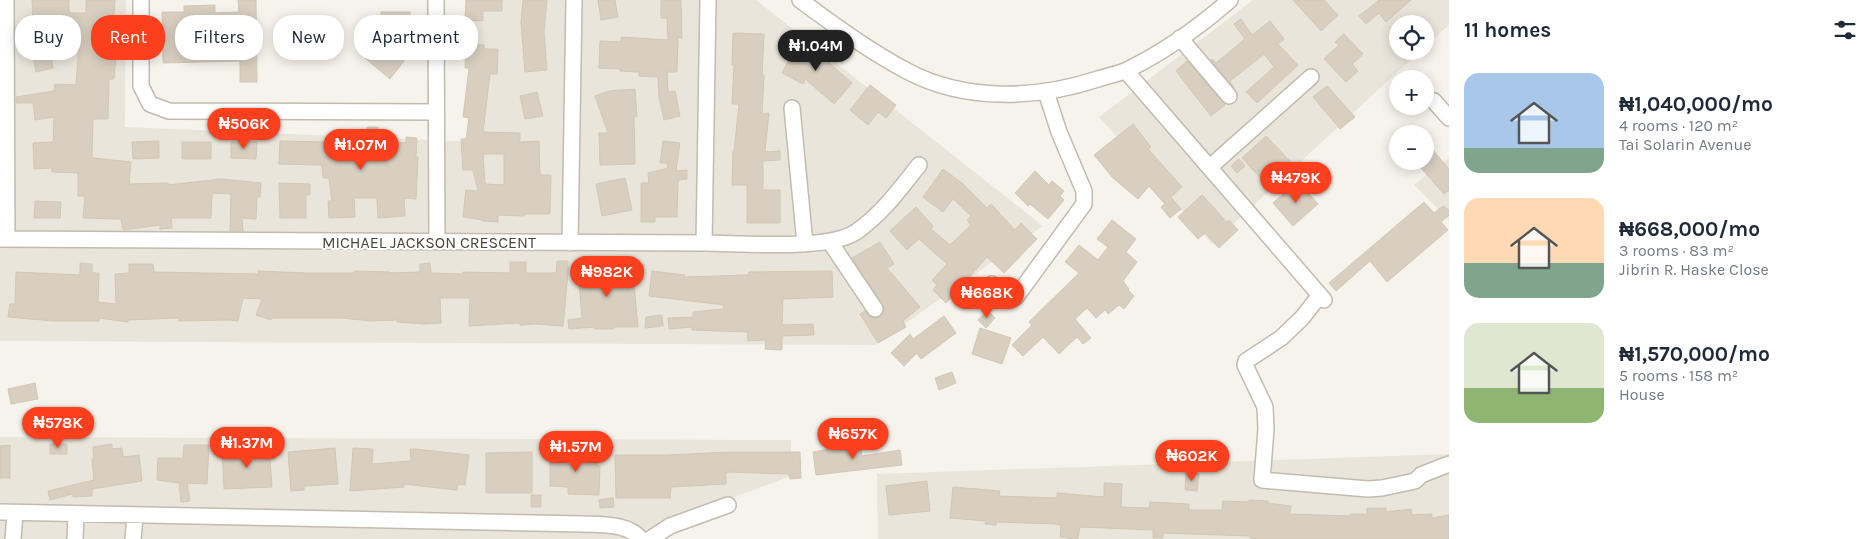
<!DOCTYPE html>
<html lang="en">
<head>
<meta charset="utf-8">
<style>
	body { margin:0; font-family:Karla,sans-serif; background:#f2f2f3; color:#1f2937; height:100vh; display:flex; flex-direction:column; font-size:19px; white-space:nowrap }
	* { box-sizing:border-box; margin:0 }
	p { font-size:16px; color:#747a83 }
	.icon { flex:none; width:28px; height:28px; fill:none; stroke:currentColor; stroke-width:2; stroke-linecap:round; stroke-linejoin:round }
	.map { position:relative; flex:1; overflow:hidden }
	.side { display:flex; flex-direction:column; background:#fff; width:425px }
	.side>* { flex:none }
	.hud { position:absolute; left:15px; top:15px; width:475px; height:45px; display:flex; gap:10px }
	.tools { position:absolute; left:1389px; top:15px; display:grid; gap:10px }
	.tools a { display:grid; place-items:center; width:45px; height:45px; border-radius:50%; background:#fff; box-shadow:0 2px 12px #0003; font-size:25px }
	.price { position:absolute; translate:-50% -42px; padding:0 11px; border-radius:18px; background:#fc3f1d; color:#fff; font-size:16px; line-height:32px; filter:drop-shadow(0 1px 2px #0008) }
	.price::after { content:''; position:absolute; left:50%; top:30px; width:15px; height:11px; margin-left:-8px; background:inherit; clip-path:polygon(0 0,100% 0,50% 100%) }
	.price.selected { background:#222; color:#fff }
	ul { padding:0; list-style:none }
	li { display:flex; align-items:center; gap:15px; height:125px; padding:0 15px }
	li span { display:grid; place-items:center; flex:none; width:140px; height:100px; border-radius:15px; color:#555 }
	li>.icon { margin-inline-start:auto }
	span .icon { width:60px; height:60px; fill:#fffc; stroke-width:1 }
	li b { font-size:21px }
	h2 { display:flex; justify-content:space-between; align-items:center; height:60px; padding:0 15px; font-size:21px }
	.pill { padding:0 18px; border-radius:20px; background:#fff; box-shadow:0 2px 12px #0003; font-size:18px; line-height:45px }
	.pill.selected { background:#fc3f1d; color:#fff }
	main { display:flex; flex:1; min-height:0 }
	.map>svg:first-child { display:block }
	.residential { fill:#eae5da }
	.building { fill:#d8cfc1; stroke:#d3c7b4; fill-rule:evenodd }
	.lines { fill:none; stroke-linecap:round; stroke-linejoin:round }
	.minor-casing { stroke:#c2bbae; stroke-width:18 }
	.minor { stroke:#fff; stroke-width:15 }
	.labels { text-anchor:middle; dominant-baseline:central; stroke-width:4; stroke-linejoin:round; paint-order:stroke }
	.street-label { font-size:16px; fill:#4b4439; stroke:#fff }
</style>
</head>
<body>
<main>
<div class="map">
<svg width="1449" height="539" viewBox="0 0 1449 539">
	<rect width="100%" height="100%" fill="#f6f3ec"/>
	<path class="residential" d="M0,0H126L125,127L475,142L473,0H756L1043,226L875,345L0,341Z
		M1253,0H1449V25L1425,47V24H1398V51H1420L1212,244L1099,117Z
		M1449,157V220L1414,185Z
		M0,437L791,440V476L622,539H0Z
		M1449,454V539H878L877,474Z"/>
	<path class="building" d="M32,0H69V13H86V0H115L113,31L118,32L114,79H109L108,119H93L92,158L131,162L129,184L168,183V185L221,179L261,183L260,197H257L256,219L242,218L243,231H230L231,194L212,193L211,218H171L172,228L160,229V225L123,230L121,219L83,218L85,196H78V173L52,172V168L34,169L33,143L53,142L54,117L35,120L33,103H16V97L54,91L55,84L76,85L80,30H75V22L33,24Z
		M238,0H256L257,82H240V61L163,63L162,12H184V6L215,5V13L239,12Z
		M466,0H502V11H483V21L465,20Z
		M523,0H547L544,32L547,70L525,72L521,22Z
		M598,0H615L618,17L601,20Z
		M661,0H681L682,38H678L677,72H667L668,92L675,91L680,116L664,120L659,97L658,77L639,76V72L620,71V69L599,68L600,41L621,42V37L668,40L667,18H661Z
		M1293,0H1324L1338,15L1321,31Z
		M1379,0H1411L1386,22L1379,13L1366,24L1359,16Z
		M381,12H410V31H382L411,52L390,79L365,58L381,37Z
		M1241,19L1252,35L1270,21L1284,39L1278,44L1298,65L1257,103L1246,92L1274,67L1264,54L1230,81L1234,88L1211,60L1212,59L1216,63L1245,39L1234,24Z
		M793,31L800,35L794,45L787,41Z
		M733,33L764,34L762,75H764L762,114L769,113L765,152L780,151V160L763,161V190H780V223H747V185H732L733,151H734L739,104H732L734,65H732Z
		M1344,34L1363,54L1352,64L1358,71L1346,82L1324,59L1339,45L1335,42Z
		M799,40L828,56L826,60L852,83L834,104L805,79L803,84L782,73Z
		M48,42L53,68L36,72L31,45Z
		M466,44L484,45V49H498L497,74H490L483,132L520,133V142L539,141L540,175H551L550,214H524V216L498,215V222L483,221V220L463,217L466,190L478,191L473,170H463L461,139H466L469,118L463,117L469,68H465ZM483,154H504V185L485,184Z
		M1187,61L1225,105L1211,116L1176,71Z
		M870,85L896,105L886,118L878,112L868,125L850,110Z
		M1327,86L1355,117L1340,129L1313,97Z
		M635,89L637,117H634L635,164L600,165L599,133H608L595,96L609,91Z
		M537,92L543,116L525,119L520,96Z
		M1133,124L1151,147L1148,149L1182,187L1171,197L1181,209L1170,218L1161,207L1165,204L1149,186L1138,199L1113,178L1094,155Z
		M367,127H378L377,140L406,143V137L417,138L416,157H418L416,199L404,198L405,216L378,218L377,198H354L355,217L329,218L328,201H332L329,178H323L322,165L279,164L280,141L326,142L366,141Z
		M1266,136L1291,162L1267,185L1242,158Z
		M159,141V158L133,159L132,142Z
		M663,141L680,143L676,171L687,170V179L678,180L677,217H655V222H641V183H649L648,173L668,168L667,163H660Z
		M1425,141L1449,169V190L1444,194L1415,161H1425Z
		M182,142H211V159H182Z
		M231,142H257L256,159L231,158Z
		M1239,159L1245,166L1237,173L1231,166Z
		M943,169L962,183L987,208L991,204L1015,230L1021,223L1037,239L1004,273L987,257L946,303L933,290L937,285L932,280L947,264L919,239L907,250L890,231L916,207L933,226L931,229L950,245L971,225L967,220L971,216L953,199L943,212L923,197Z
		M1035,171L1049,185L1052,181L1064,191L1060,196L1064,200L1048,219L1030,204L1028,206L1015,193Z
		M625,178L632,210L602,216L596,184Z
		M1298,181L1318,204L1293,226L1273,203Z
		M279,183L310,184V195H306V218H280Z
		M1202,195L1227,222L1229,220L1238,230L1219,248L1205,233L1198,239L1178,217Z
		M35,201L61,202L60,218H34Z
		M1424,202L1434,213L1443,206L1449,210V215L1441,222L1448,230L1387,282L1370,261L1336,291L1329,283Z
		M1112,220L1136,239L1126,252L1137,262L1123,281L1129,289L1128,290L1134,296L1124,309L1119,305L1108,314L1105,310L1096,318L1087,308L1075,319L1091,338L1083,344L1077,337L1059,354L1043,337L1023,356L1012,345L1032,325L1029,322L1079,273L1065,262L1079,245L1098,260L1108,247L1097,239Z
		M880,242L894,264L887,268L920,307L903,321L906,327L878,343L860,314L865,311L870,317L876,318L883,314L884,308L852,258Z
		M557,261H568V273L563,326L535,324L520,325V323L469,326L470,298H440L441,323L424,324L397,322V320L371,321L342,318H272L271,320L256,315L262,299L243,298L238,321L230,320L179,321V318L128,320V322L99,318V321H53L8,317L10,304H15L16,272L80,275V263L92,264V273H99L98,302L116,304L115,274L129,273V264H153L154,272L258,274V271L306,273H355V271L390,272V273L420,272V264L430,263L431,273L463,274V272L510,273V262H526V273H556Z
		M625,262L626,274L633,273L638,327H613V329H595V327L569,329L568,320L582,318L578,273L586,274V266Z
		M652,271L685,275L684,277L748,275L749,272L832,271L833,297L783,299L782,325L813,324L814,335L782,336V350L765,349L766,340L748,341L747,332L692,330V327L669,329L668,318L693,317V312L724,309V305L649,296Z
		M988,311L995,318L986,328L978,320Z
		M662,315L663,326L645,328L646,317Z
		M944,316L956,333L921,359L917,353L904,366L891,353L910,334L913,339Z
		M980,328L1011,338L1002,364L972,354Z
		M952,372L956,383L939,390L935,378Z
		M35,383L38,399L11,404L8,389Z
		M50,444H67V454H50Z
		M112,444V449L122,448L123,457L139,455L142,481L92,489V496L73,497L72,494L50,500L48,491L94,480L92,459H94L93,447Z
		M860,444L862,456L900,450L902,465L816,475L813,452Z
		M10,445V478H0V446Z
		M184,445H209L207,484L187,483L190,501L181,502L179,483L157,480L158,458H183Z
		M335,448L338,484L304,486V490L291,491L288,452Z
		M353,448L373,449L372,464L411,461L410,449H415L469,455L465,485L458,484L457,490L403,484L404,487L350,491Z
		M243,449V451L275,449V459H270L272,487L224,489L222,450Z
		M532,452V493H486V453Z
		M730,452H800L801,478L790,479L789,474L726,472V484L671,487L670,498H616L615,455H667Z
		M550,453L598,454L597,466H600L599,495L568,494V487L550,486Z
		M1186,473L1199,474L1197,491L1185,490Z
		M927,481L930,511L889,515L886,486Z
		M1104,483L1122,484L1121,507L1149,508L1150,502L1189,504V510H1222L1223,501L1249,502V500L1268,501V503L1291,506L1290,514L1350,516V514H1367V508H1386V512L1411,509L1412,515L1432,514V518L1449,515V539H1260L1250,538V536L1163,533V538H1153V530L1080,527L1078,539H1075L1060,537L1061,525L1055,524L997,522L996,525L985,524L986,521L950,518L953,487L1000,491L999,496L1057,498V493L1104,497Z
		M531,495H541V507H531Z
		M613,498L614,507L600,508L599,500Z"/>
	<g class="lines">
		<defs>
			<path id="minor" d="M6,0L7,239
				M141,0V86L150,104L169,111L436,112
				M436,0L437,242
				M800,0C834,25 869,51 907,71C965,102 1037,99 1098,79C1107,76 1118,74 1127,70C1164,52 1199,27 1230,0
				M1180,38L1229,96
				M1126,71L1324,300
				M1434,101L1449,118
				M792,108L805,244
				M1210,167L1311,77
				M0,239L704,243L708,0
				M830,242L875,309
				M570,243L574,0
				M704,243C741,243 827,251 856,232C882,214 900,189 919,165
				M992,284L1011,299L1016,297L1084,204V191L1059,132L1046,92
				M1320,295L1302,318L1281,338L1246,361L1245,365L1265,407L1266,429L1262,480L1368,489L1382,488L1415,481L1421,475L1449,464
				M0,512L583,524C602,525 628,523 641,539
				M13,539L15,513
				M75,539L76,515
				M133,539L135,516
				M650,539L670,526L728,505"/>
		</defs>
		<use href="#minor" class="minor-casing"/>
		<use href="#minor" class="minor"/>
	</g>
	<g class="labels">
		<g class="street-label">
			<text x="429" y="242">MICHAEL JACKSON CRESCENT</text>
		</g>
	</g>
</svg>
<div class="tools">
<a><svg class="icon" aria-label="locate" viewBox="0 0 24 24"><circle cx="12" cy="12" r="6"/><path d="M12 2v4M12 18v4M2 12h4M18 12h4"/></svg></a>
<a>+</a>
<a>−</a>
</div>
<b class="price selected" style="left:816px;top:72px">₦1.04M</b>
<b class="price" style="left:244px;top:150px">₦506K</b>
<b class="price" style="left:361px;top:171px">₦1.07M</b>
<b class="price" style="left:1296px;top:204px">₦479K</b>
<b class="price" style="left:607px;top:298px">₦982K</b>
<b class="price" style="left:987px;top:319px">₦668K</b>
<b class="price" style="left:58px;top:449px">₦578K</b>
<b class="price" style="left:853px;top:460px">₦657K</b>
<b class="price" style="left:247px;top:469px">₦1.37M</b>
<b class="price" style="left:576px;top:473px">₦1.57M</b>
<b class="price" style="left:1192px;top:482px">₦602K</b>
<div class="hud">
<a class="pill">Buy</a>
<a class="pill selected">Rent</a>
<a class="pill">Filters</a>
<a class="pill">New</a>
<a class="pill">Apartment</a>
</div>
</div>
<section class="side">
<h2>11 homes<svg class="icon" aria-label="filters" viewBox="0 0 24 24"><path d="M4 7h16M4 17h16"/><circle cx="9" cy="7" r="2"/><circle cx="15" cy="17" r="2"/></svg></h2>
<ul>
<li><span style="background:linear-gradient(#a9c7e8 75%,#7fa58c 0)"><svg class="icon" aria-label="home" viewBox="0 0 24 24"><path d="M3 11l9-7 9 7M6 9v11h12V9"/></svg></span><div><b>₦1,040,000/mo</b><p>4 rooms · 120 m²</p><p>Tai Solarin Avenue</p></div></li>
<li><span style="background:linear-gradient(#ffd9b3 65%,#7fa58c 0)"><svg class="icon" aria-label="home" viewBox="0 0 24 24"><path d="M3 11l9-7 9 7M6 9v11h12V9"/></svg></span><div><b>₦668,000/mo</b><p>3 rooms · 83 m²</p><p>Jibrin R. Haske Close</p></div></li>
<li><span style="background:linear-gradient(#dfe7d0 65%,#8fb573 0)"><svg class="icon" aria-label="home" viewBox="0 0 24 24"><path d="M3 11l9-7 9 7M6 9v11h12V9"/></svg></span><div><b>₦1,570,000/mo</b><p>5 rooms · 158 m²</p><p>House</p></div></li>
</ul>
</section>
</main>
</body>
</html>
